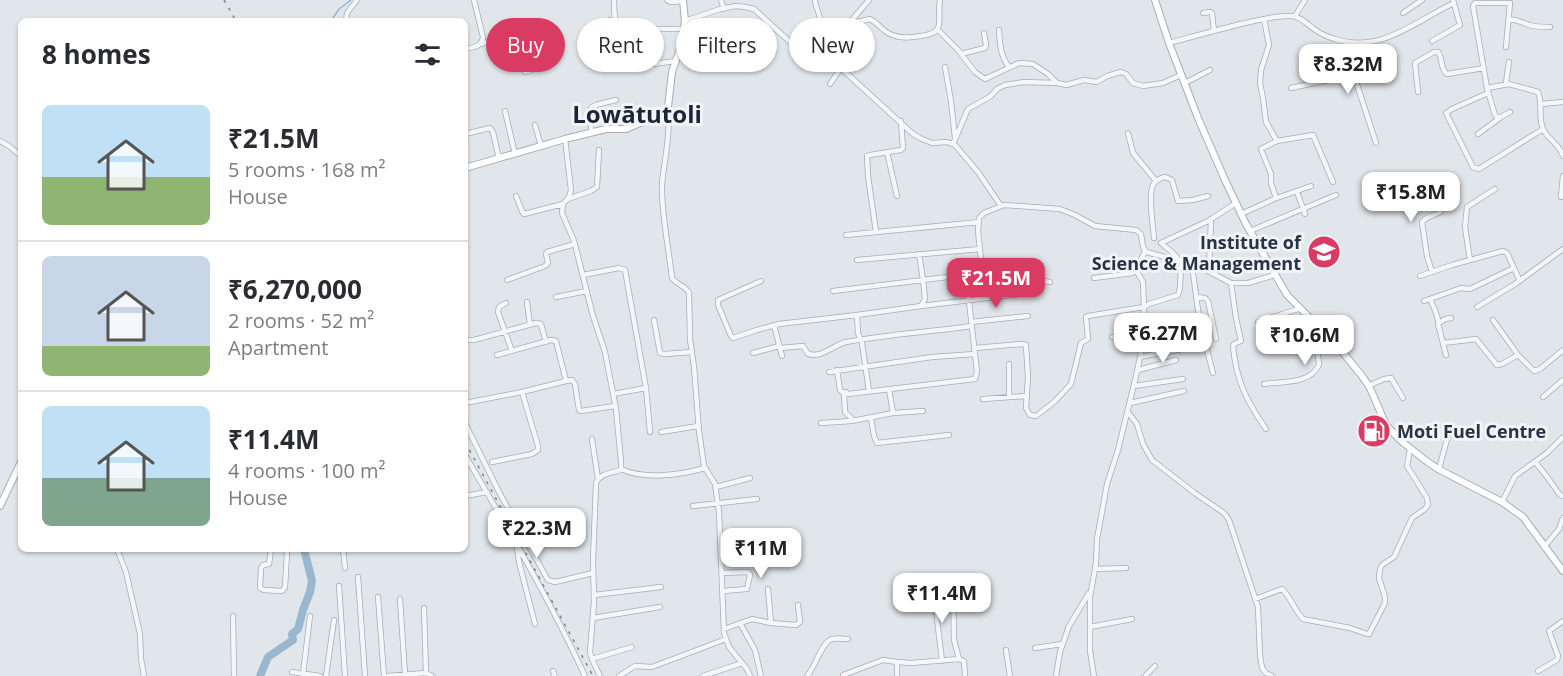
<!DOCTYPE html>
<html lang="en">
<head>
<meta charset="utf-8">
<style>
	body { margin:0; font-family:"Open Sans",sans-serif; background:#f2f2f3; color:#2b2b33; height:100vh; display:flex; flex-direction:column; font-size:22px; white-space:nowrap }
	* { box-sizing:border-box; margin:0 }
	p { font-size:20px; color:#7c7c81 }
	.icon { flex:none; width:33px; height:33px; fill:none; stroke:currentColor; stroke-width:2; stroke-linecap:round; stroke-linejoin:round }
	.map { position:relative; flex:1; overflow:hidden }
	.details { position:absolute; left:18px; top:18px; width:450px; height:534px; display:flex; flex-direction:column; background:#fff; border-radius:9px; box-shadow:0 2px 4px #0004 }
	.details>* { flex:none }
	.guide { position:absolute; left:486px; top:18px; width:570px; height:54px; display:flex; gap:12px }
	.price { position:absolute; translate:-50% -51px; padding:0 14px; border-radius:12px; background:#fff; color:#222; font-size:20px; line-height:39px; filter:drop-shadow(0 2px 3px #0008) }
	.price::after { content:''; position:absolute; left:50%; top:36px; width:18px; height:14px; margin-left:-9px; background:inherit; clip-path:polygon(0 0,100% 0,50% 100%) }
	.price.on { background:#da3b62; color:#fff }
	ul { padding:0; list-style:none }
	li { display:flex; align-items:center; gap:18px; height:150px; padding:0 24px }
	li+li { border-top:2px solid #e1e1e2 }
	li span { display:grid; place-items:center; flex:none; width:168px; height:120px; border-radius:9px; color:#555 }
	li>.icon { margin-inline-start:auto }
	span .icon { width:72px; height:72px; fill:#fffc; stroke-width:1 }
	li b { font-size:26px }
	h2 { display:flex; justify-content:space-between; align-items:center; height:72px; padding:0 24px; font-size:26px }
	.chip { padding:0 21px; border-radius:27px; background:#fff; box-shadow:0 2px 4px #0004; font-size:21px; line-height:54px }
	.chip.on { background:#da3b62; color:#fff }
	.map>svg:first-child { display:block }
	.lines { fill:none; stroke-linecap:round; stroke-linejoin:round }
	.stream { stroke:#99b7ce; stroke-width:1.5 }
	.river { stroke:#99b7ce; stroke-width:8 }
	.street-casing { stroke:#a5adb6; stroke-width:6 }
	.secondary-casing { stroke:#a5adb6; stroke-width:8 }
	.street { stroke:#f4f6f9; stroke-width:4.5 }
	.secondary { stroke:#fff; stroke-width:6 }
	.rail { stroke:#798696; stroke-width:1.5; stroke-dasharray:3 6; stroke-linecap:butt }
	.labels { text-anchor:middle; dominant-baseline:central; stroke-width:6; stroke-linejoin:round; paint-order:stroke }
	.poi-label { font-size:18px; font-weight:bold; fill:#273444; stroke:#f1f4f8; text-anchor:end }
	.district-label { font-size:24px; font-weight:bold; fill:#1a2535; stroke:#f1f4f8 }
</style>
</head>
<body>
<div class="map">
<svg width="1563" height="676" viewBox="0 0 1563 676">
	<rect width="100%" height="100%" fill="#e1e6eb"/>
	<g class="lines">
		<path class="stream" d="M331,21L339,9L351,0"/>
		<path class="river" d="M260,676L268,657L293,640L292,634L298,629L303,610L310,592L312,581L304,549"/>
		<defs>
			<path id="street" d="M614,0C615,19 611,24 633,24
				M667,0L671,2L683,1
				M721,0L724,9
				M815,0C815,7 820,13 820,20C821,29 819,36 823,45
				M1203,13L1210,12L1212,13L1214,31
				M1403,13L1422,0
				M1295,16L1305,0
				M1264,19L1269,45L1261,70L1260,83L1263,98L1266,122L1277,141L1313,135L1333,182
				M1509,19C1518,20 1521,22 1529,25C1535,27 1544,27 1550,27
				M346,21L347,13L357,0
				M685,21L720,9L736,6L745,7L754,9L790,42L799,46L814,49L819,48L838,31L851,21L869,0
				M597,24L615,19
				M849,24L870,19C876,22 880,27 885,31C896,39 909,38 921,36C927,35 935,34 938,28C941,22 938,8 940,0
				M656,29H683
				M937,29L958,50L975,72L985,79L1019,63L1033,64L1048,74L1057,83L1066,85L1084,80L1097,82L1107,76L1121,72L1126,74L1133,83L1143,86L1163,83L1181,75
				M999,30C1000,44 1000,55 1009,67
				M1432,41L1460,25L1453,0
				M1169,43C1195,36 1220,29 1245,23C1260,20 1276,15 1291,16C1300,16 1307,24 1314,29C1321,34 1327,37 1335,39C1381,54 1415,21 1454,3
				M1352,43L1351,66L1376,143
				M480,44L507,38L548,44C551,49 552,59 550,64L525,72
				M1506,47L1510,3
				M819,48L913,134L922,139L932,143L947,142L955,145L978,172L1001,206
				M465,49C473,47 482,47 483,37L474,0
				M961,54L985,48L986,45L984,33
				M945,67L951,101L955,138
				M622,68L676,61
				M1185,83L1210,70
				M1506,83L1509,62
				M830,84L841,68
				M1291,88L1328,80C1339,73 1335,66 1350,62
				M1487,88L1509,84L1538,92C1543,103 1538,118 1543,129C1549,141 1559,143 1563,156
				M1418,92L1415,63L1434,52H1438C1443,58 1440,69 1447,74L1484,68
				M1488,93L1452,109L1446,113L1473,167L1479,169L1543,129
				M1541,104L1563,102
				M666,110C673,127 663,165 662,185C661,212 669,250 672,278C677,285 686,286 689,293L690,339L694,367L699,431L704,466L715,484L719,512L724,633L729,647L747,669L750,676
				M505,111L515,154
				M1510,112L1501,117H1497L1495,115L1487,88L1473,6L1475,3H1510
				M535,125L541,146
				M592,133C587,103 587,107 616,100
				M1128,133L1133,153L1156,181
				M465,134L490,128L493,132L499,159
				M1478,134L1501,117
				M565,139L571,190L569,197L563,204L562,213L574,241L593,316L605,352L616,409L621,461V470C612,473 600,473 596,483L593,561L594,602L590,652L592,659L600,676
				M0,141L9,146L21,156
				M953,144L968,109L991,96L997,89L1005,85L1024,82L1055,83
				M887,152L897,196
				M1297,192L1305,214
				M516,196L522,211L524,214L563,204
				M1561,197L1563,176
				M1276,198L1271,183V174L1261,149L1277,141
				M568,199L591,191L597,187L599,150
				M1241,214L1274,199L1311,186
				M1250,231L1336,195
				M876,232L868,176L867,156L870,155L901,150L903,148L901,121
				M846,235L979,222
				M1154,238C1153,226 1148,195 1153,185C1156,180 1160,178 1165,177L1172,180L1178,201L1193,200L1208,196
				M1161,243L1208,221L1236,203
				M1161,243L1173,253L1179,260
				M857,260L980,249
				M1470,260L1465,227L1467,207L1495,189
				M1192,266L1200,324L1213,373
				M1209,271L1211,219
				M1432,272L1427,256L1422,222C1427,216 1434,216 1440,212C1449,205 1443,187 1441,178
				M979,273L1015,271L1026,278L1050,282
				M583,275L619,268L625,270L646,388
				M1420,276L1452,265L1503,251L1507,253L1520,281
				M1094,278L1133,273L1138,266L1145,251
				M507,280L545,266L548,263L546,254L547,252L575,244
				M761,281L718,300V305L731,336L733,338L757,330L779,324L857,315
				M1231,283L1236,318L1241,341L1234,344L1233,346C1236,380 1247,402 1266,429
				M833,291L923,280L919,254
				M556,297L587,291
				M1196,297L1205,298L1208,301L1216,339
				M1430,299L1435,310L1439,323
				M1424,301L1461,288L1470,289L1514,268
				M527,302L530,325
				M506,303L499,307L498,312L512,351
				M921,306L1020,294
				M1477,307L1515,284L1563,249
				M654,320L660,353L665,354L692,352
				M1493,320L1518,355
				M971,322L1028,316
				M1258,322L1301,308
				M774,325L782,356
				M1112,337H1143
				M465,340H474L536,323L541,324L546,342
				M1443,343L1476,339L1497,365L1502,364L1518,355L1534,371L1540,369L1563,350
				M780,348L803,346L808,354C823,358 833,345 846,342C888,334 930,332 972,326
				M975,348L1022,344L1026,345L1028,377L1026,408L1030,415L1036,416L1054,402L1071,384L1081,343L1088,339L1086,317L1088,316L1144,307L1143,282L1136,270
				M753,353L779,346
				M497,355L551,340L556,341L566,381L572,380L575,384L579,410L581,411L615,406
				M1446,355L1438,324L1445,319L1451,318
				M1140,357L1182,349
				M837,370L840,390L842,392L848,394L975,379L977,372L966,275
				M1138,370L1176,360
				M829,372L932,357L975,354
				M1264,384C1283,381 1309,385 1319,365C1318,346 1312,350 1325,333
				M1134,386L1183,379
				M1368,386L1384,379L1391,378L1403,398
				M869,391L862,343L858,333L857,315L921,306L925,299L923,280L980,273L982,269L978,231L979,218L984,213L1004,205L1060,209L1075,215L1095,226L1136,230L1141,234L1143,247L1146,252L1173,259L1184,263
				M846,392L844,393L845,412L852,419
				M613,394L646,388L650,432
				M1009,397V364
				M1543,397L1563,380
				M983,399L1027,396
				M465,403L522,392L566,381
				M1130,403L1184,391
				M1128,412L1137,424L1143,444L1152,460L1196,494L1224,513L1229,520L1258,607L1260,655L1262,668L1266,673L1272,676
				M893,413L923,411
				M871,418L874,436L877,443L949,435
				M465,423L499,492L548,580L555,582L593,573
				M821,423L852,421L893,413L889,389
				M661,432L698,426
				M592,439L598,479
				M465,455C507,527 550,600 585,676
				M492,462L532,454L538,450V446L522,392
				M1535,462L1545,474L1560,495L1563,496
				M621,469C645,480 680,475 705,468
				M1439,469L1449,432
				M716,487L750,478
				M465,496L487,492
				M1502,502L1515,476L1547,453L1563,437
				M693,506L757,499
				M1544,547L1559,529L1563,518
				M517,548L519,562L535,624
				M117,549L126,572L140,634L141,659L144,676
				M271,549L269,564L263,565L261,568L260,588L264,590L281,591L283,590L285,587L287,553L285,549
				M343,549L345,568
				M1095,569L1126,568
				M722,573L748,572L750,575L747,589L723,591
				M358,577L365,676
				M339,586L345,676
				M953,586L954,640L959,659
				M768,589L771,623
				M594,595L661,587
				M378,597L384,676
				M400,599L405,674
				M1255,599L1282,589C1291,597 1294,610 1303,619L1350,628L1367,634H1369L1385,603V597L1379,578L1380,569L1382,565L1394,557L1412,518L1425,509L1428,505L1427,498L1407,466L1410,449
				M424,608L426,673
				M936,610L942,661
				M233,616L234,676
				M593,618L660,607
				M740,623L755,650L761,676
				M1090,627L1132,619
				M724,629L752,619L771,623L796,625L800,622L798,605
				M1035,648L1062,644
				M1006,650L1010,676
				M592,659L632,647
				M553,671L555,676
				M1538,671L1557,660L1558,656L1549,631L1563,621
				M292,672L320,676
				M303,674L310,616
				M843,675L883,660L897,662
				M326,676L334,620
				M387,676L426,673L432,676
				M619,676L635,666L652,667L726,639
				M703,676L742,663
				M807,676C815,668 822,641 832,639C837,638 843,639 848,639
				M897,676V662L911,663L959,659L964,661L965,676
				M1056,676L1060,652L1069,626L1089,593
				M1094,676L1090,651V597L1096,563L1097,539L1107,484L1118,450L1136,376L1143,343L1144,307L1149,304L1178,295L1180,288L1181,266L1184,263L1208,271L1231,283H1248L1275,275
				M1145,676L1155,666"/>
			<path id="secondary" d="M1155,0L1169,43L1198,118L1225,180L1246,224L1287,295L1336,344L1362,376L1370,388L1386,425L1400,440L1425,460L1438,469L1502,502L1523,517L1563,571
				M465,168L565,139L606,129H626L663,113L668,107L672,72L681,46L685,21L683,0
				M0,506L21,462"/>
		</defs>
		<use href="#street" class="street-casing"/>
		<use href="#secondary" class="secondary-casing"/>
		<use href="#street" class="street"/>
		<use href="#secondary" class="secondary"/>
		<path class="rail" d="M224,0L236,21
			M465,442L593,676"/>
	</g>
	<defs>
		<symbol id="university-disc" viewBox="-11 -11 22 22"><circle r="9.5" fill="#da3b62" stroke="#f1f4f8"/><path d="M0-5L7-2L0 1L-7-2ZM-4 1L0 2.5L4 1V4Q0 6-4 4Z" fill="#fff"/></symbol>
		<symbol id="fuel-disc" viewBox="-11 -11 22 22"><circle r="9.5" fill="#da3b62" stroke="#f1f4f8"/><path d="M-5.5-6h7V0h2V4h1.3V-2.5L3-4.5l.8-.8L6-3V5H2.5V1h-1V6h-7ZM-4.2-4.7v3.2H.2V-4.7Z" fill="#fff"/></symbol>
	</defs>
	<g fill-rule="evenodd">
		<use href="#university-disc" x="1305" y="233" width="38" height="38"/>
		<use href="#fuel-disc" x="1355" y="412" width="38" height="38"/>
	</g>
	<g class="labels">
		<g class="poi-label">
			<text x="1301" y="242">Institute of<tspan x="1301" dy="21">Science &amp; Management</tspan></text>
			<text x="1397" y="431" text-anchor="start">Moti Fuel Centre</text>
		</g>
		<g class="district-label">
			<text x="637" y="113">Lowātutoli</text>
		</g>
	</g>
</svg>
<b class="price" style="left:1348px;top:95px">₹8.32M</b>
<b class="price" style="left:1411px;top:223px">₹15.8M</b>
<b class="price on" style="left:996px;top:309px">₹21.5M</b>
<b class="price" style="left:1163px;top:364px">₹6.27M</b>
<b class="price" style="left:1305px;top:366px">₹10.6M</b>
<b class="price" style="left:537px;top:559px">₹22.3M</b>
<b class="price" style="left:761px;top:579px">₹11M</b>
<b class="price" style="left:942px;top:624px">₹11.4M</b>
<div class="guide">
<a class="chip on">Buy</a>
<a class="chip">Rent</a>
<a class="chip">Filters</a>
<a class="chip">New</a>
</div>
<section class="details">
<h2>8 homes<svg class="icon" aria-label="filters" viewBox="0 0 24 24"><path d="M4 7h16M4 17h16"/><circle cx="9" cy="7" r="2"/><circle cx="15" cy="17" r="2"/></svg></h2>
<ul>
<li><span style="background:linear-gradient(#bfe0f5 60%,#8fb573 0)"><svg class="icon" aria-label="home" viewBox="0 0 24 24"><path d="M3 11l9-7 9 7M6 9v11h12V9"/></svg></span><div><b>₹21.5M</b><p>5 rooms · 168 m²</p><p>House</p></div></li>
<li><span style="background:linear-gradient(#c9d6e8 75%,#8fb573 0)"><svg class="icon" aria-label="home" viewBox="0 0 24 24"><path d="M3 11l9-7 9 7M6 9v11h12V9"/></svg></span><div><b>₹6,270,000</b><p>2 rooms · 52 m²</p><p>Apartment</p></div></li>
<li><span style="background:linear-gradient(#bfe0f5 60%,#7fa58c 0)"><svg class="icon" aria-label="home" viewBox="0 0 24 24"><path d="M3 11l9-7 9 7M6 9v11h12V9"/></svg></span><div><b>₹11.4M</b><p>4 rooms · 100 m²</p><p>House</p></div></li>
</ul>
</section>
</div>
</body>
</html>
